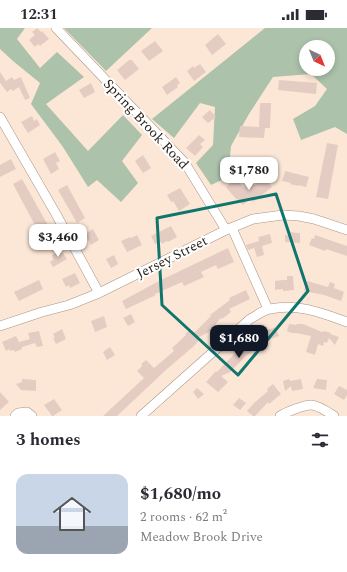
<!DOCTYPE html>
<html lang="en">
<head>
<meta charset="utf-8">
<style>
	body { margin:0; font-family:Spectral,serif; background:#f2f2f3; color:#2b2b33; height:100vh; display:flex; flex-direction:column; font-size:15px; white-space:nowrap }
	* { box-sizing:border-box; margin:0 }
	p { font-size:13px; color:#7c7c81 }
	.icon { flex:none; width:22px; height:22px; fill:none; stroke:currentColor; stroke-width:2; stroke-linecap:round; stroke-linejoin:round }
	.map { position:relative; height:388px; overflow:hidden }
	.side { display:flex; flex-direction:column; background:#fff; flex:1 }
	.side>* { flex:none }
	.needle { width:26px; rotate:137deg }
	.fabs { position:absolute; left:299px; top:12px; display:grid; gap:8px }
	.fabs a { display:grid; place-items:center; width:36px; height:36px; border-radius:50%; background:#fff; box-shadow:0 2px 6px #0003; font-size:20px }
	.price { position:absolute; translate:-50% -34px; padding:0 9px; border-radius:8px; background:#fff; color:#222; font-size:13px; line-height:26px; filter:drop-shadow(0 1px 2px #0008) }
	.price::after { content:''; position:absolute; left:50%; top:24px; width:12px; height:9px; margin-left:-6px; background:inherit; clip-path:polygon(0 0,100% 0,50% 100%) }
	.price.selected { background:#111827; color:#fff }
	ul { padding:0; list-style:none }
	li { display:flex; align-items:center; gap:12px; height:100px; padding:0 16px }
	li span { display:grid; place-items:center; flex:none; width:112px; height:80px; border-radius:12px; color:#555 }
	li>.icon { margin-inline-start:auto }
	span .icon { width:48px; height:48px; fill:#fffc; stroke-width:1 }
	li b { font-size:17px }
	h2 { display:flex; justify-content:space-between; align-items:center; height:48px; padding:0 16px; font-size:17px }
	.status { display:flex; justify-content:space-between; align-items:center; height:28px; padding:0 20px; background:#fff; direction:ltr }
	.status svg { height:11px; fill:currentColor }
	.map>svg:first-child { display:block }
	.green { fill:#acc2ab; fill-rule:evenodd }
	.building { fill:#e5ccc2 }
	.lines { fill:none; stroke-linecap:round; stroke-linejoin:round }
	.minor-casing { stroke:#a79485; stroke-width:10 }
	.minor { stroke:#fff; stroke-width:9 }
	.marked { fill:none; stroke:#0f766e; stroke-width:3; stroke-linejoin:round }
	.labels { text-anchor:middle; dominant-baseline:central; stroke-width:4; stroke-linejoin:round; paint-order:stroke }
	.street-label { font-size:14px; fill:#261f19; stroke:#fff }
</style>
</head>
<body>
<div class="status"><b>12:31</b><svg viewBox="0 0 49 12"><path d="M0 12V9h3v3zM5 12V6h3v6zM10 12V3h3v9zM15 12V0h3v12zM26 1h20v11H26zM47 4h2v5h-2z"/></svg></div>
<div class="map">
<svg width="347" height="388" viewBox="0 0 347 388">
	<rect width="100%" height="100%" fill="#fce7d6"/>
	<path class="green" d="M0,0H25L17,11L40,40L57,24L84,49L46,76L88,123L123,87L142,107L122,133L138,155L121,174L97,152L88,159L63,119L31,76L40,55L13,33L0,21Z
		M64,0H152L106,43Z
		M265,0H347V106L335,99L301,112L293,91L315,78L327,61L311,46L273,49L249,86L231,118L228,149L211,157L196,135L213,117L215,79L200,75L174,110L152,91ZM306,19H328V41H306Z"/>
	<path class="building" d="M37,0L41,4L42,3L49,11L40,18L38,16L35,19L29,12L35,7L32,4Z
		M218,6L226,16L212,27L205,17Z
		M155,13L163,23L149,33L141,23Z
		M129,32H132L139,41L125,52L117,42Z
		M200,36L206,44L194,53L187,43L193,38L194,40Z
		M0,44L6,53L12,49L14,52L21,49L30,70L25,72L19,59L13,63L11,61L7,64L0,55Z
		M176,49L180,55L177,57L178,59L167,67L162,59Z
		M279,52L317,55L316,66L278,62Z
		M91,55L95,64L84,70L79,62Z
		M260,75H271L270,100H265L264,110L239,109L240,98L259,99Z
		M210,82L216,89L208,95L202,89Z
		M32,88L34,93L37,91L40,97L28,105L21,94Z
		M199,107L205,112L200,116L203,119L195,128L186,120Z
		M327,115L338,117L328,171L316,169Z
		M55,124L60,133L56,135L59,141L51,146L43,131Z
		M143,127L151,140L143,145L135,133Z
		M11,131L16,141L0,149V137Z
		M285,143L309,149L306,159L298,157V158L290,156L291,155L282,153Z
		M265,150L272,159L253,174L250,171L243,177L237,171H236L226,159L234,152L236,154L238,153L243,159L245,158L247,161L253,155L255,157L258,153L260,155Z
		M22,151L54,208L44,214L13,156Z
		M67,157L85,190L77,195L58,162Z
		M180,160L190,176L179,183L173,173L171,174L167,167Z
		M171,198L177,209L168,214L167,213L162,216L161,214L155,216L151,208Z
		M93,201L99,212L91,217L85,206Z
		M288,204L300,205V215L285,214V207H289Z
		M270,206L272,215L262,218L264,227L257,229L254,220L248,222L246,217L259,213L258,209Z
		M137,207L142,217L127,224L121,213L130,209L131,210Z
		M315,207L347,218V228L326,221L325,223L309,217L312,210L314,211Z
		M228,220L234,234L218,241L216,237L201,244L204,249L184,258L182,254L155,266L156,267L126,281L122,273L159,253Z
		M61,222L67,231L53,239L50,234L53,232L52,227Z
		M114,227L118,236L111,240L106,231Z
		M75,245L80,255L70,260L69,257L66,259L62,251Z
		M287,248H293L294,262L283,263V261L275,262V253L283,252V254V252H287Z
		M39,252L43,261L19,273L14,264Z
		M307,253L328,259L330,254L335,256L334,260L344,264L341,273L324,267L304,263Z
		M246,262L250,271L229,281L231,284L222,291L221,290L209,304L197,310L199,312L194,318L167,341L117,388H103L144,350L137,343L142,338L141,336L146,332L154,340L174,323L172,320L186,307L185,306L190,302L193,306L211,288L210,287L230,272L229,270Z
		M131,286L135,294L128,298L123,290Z
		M104,288L107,299L95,304L91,293Z
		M289,296L296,297L297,296H303L322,304L324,303L331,305L330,306L339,309L335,317L329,310L327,315L324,314L323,318L318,316L315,327L306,324L311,308L296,305H291L287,303Z
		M275,299L279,308L268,312L267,311L252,318L254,321L243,331L230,344L221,348L228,354L218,364L206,354L216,343L217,344L236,324L254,308Z
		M62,301L66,311L56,316L53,310H55L53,306Z
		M39,303L43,318L37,319L35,315L22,319V321L15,324L14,322L10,323V321L6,323L2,314L16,308L19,314L30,311L28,305Z
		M110,319L115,327L107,332L103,324Z
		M22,351L36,352V363L21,362L16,356L22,354Z
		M289,351L290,353L301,351L303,361L292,363L291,358L285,363L283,353Z
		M317,351L327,352L326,362L313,360Z
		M273,356L281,366L269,376L268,374L255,388H253L247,383L254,375L268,363L267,361Z
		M339,358L347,362V367L344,372L334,366Z
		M197,360L204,366L198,371L193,364Z
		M0,364L9,374L0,382Z
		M239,370L246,375L240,382L233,377Z
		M54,371L62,382L53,388H52L44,377Z"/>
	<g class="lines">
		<defs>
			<path id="minor" d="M56,0L185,135L226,202
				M0,89L56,186L99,265
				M232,200L268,281
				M0,298L42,284L69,277L99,265L226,202L253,191L283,187L299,188L314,191L347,202
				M15,388L18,385L27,384L32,388
				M141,388L250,291C256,288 263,282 270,281C297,275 322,285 347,294
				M280,388C286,384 304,377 311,377C318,377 328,384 334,388"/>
		</defs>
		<use href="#minor" class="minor-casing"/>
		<use href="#minor" class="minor"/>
	</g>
	<path class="marked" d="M276,166L308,263L238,347L162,277L157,190Z"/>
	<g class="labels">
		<g class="street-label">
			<text transform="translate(146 96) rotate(47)">Spring Brook Road</text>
			<text transform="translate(172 229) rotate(-27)">Jersey Street</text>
		</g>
	</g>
</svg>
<div class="fabs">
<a><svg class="needle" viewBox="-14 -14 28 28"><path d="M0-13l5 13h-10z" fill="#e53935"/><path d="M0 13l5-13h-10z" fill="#7c7c81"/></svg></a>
</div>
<b class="price" style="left:249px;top:163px">$1,780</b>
<b class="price" style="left:58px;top:230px">$3,460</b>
<b class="price selected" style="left:239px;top:331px">$1,680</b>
</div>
<section class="side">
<h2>3 homes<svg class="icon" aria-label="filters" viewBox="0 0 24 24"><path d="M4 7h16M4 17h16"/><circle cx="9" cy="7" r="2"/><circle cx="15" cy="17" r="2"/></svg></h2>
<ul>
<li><span style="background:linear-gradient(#c9d6e8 65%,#9aa5b1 0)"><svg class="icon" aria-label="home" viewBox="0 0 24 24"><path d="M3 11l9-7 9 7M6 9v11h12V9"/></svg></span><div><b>$1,680/mo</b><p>2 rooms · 62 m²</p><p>Meadow Brook Drive</p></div></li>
</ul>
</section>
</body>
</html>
